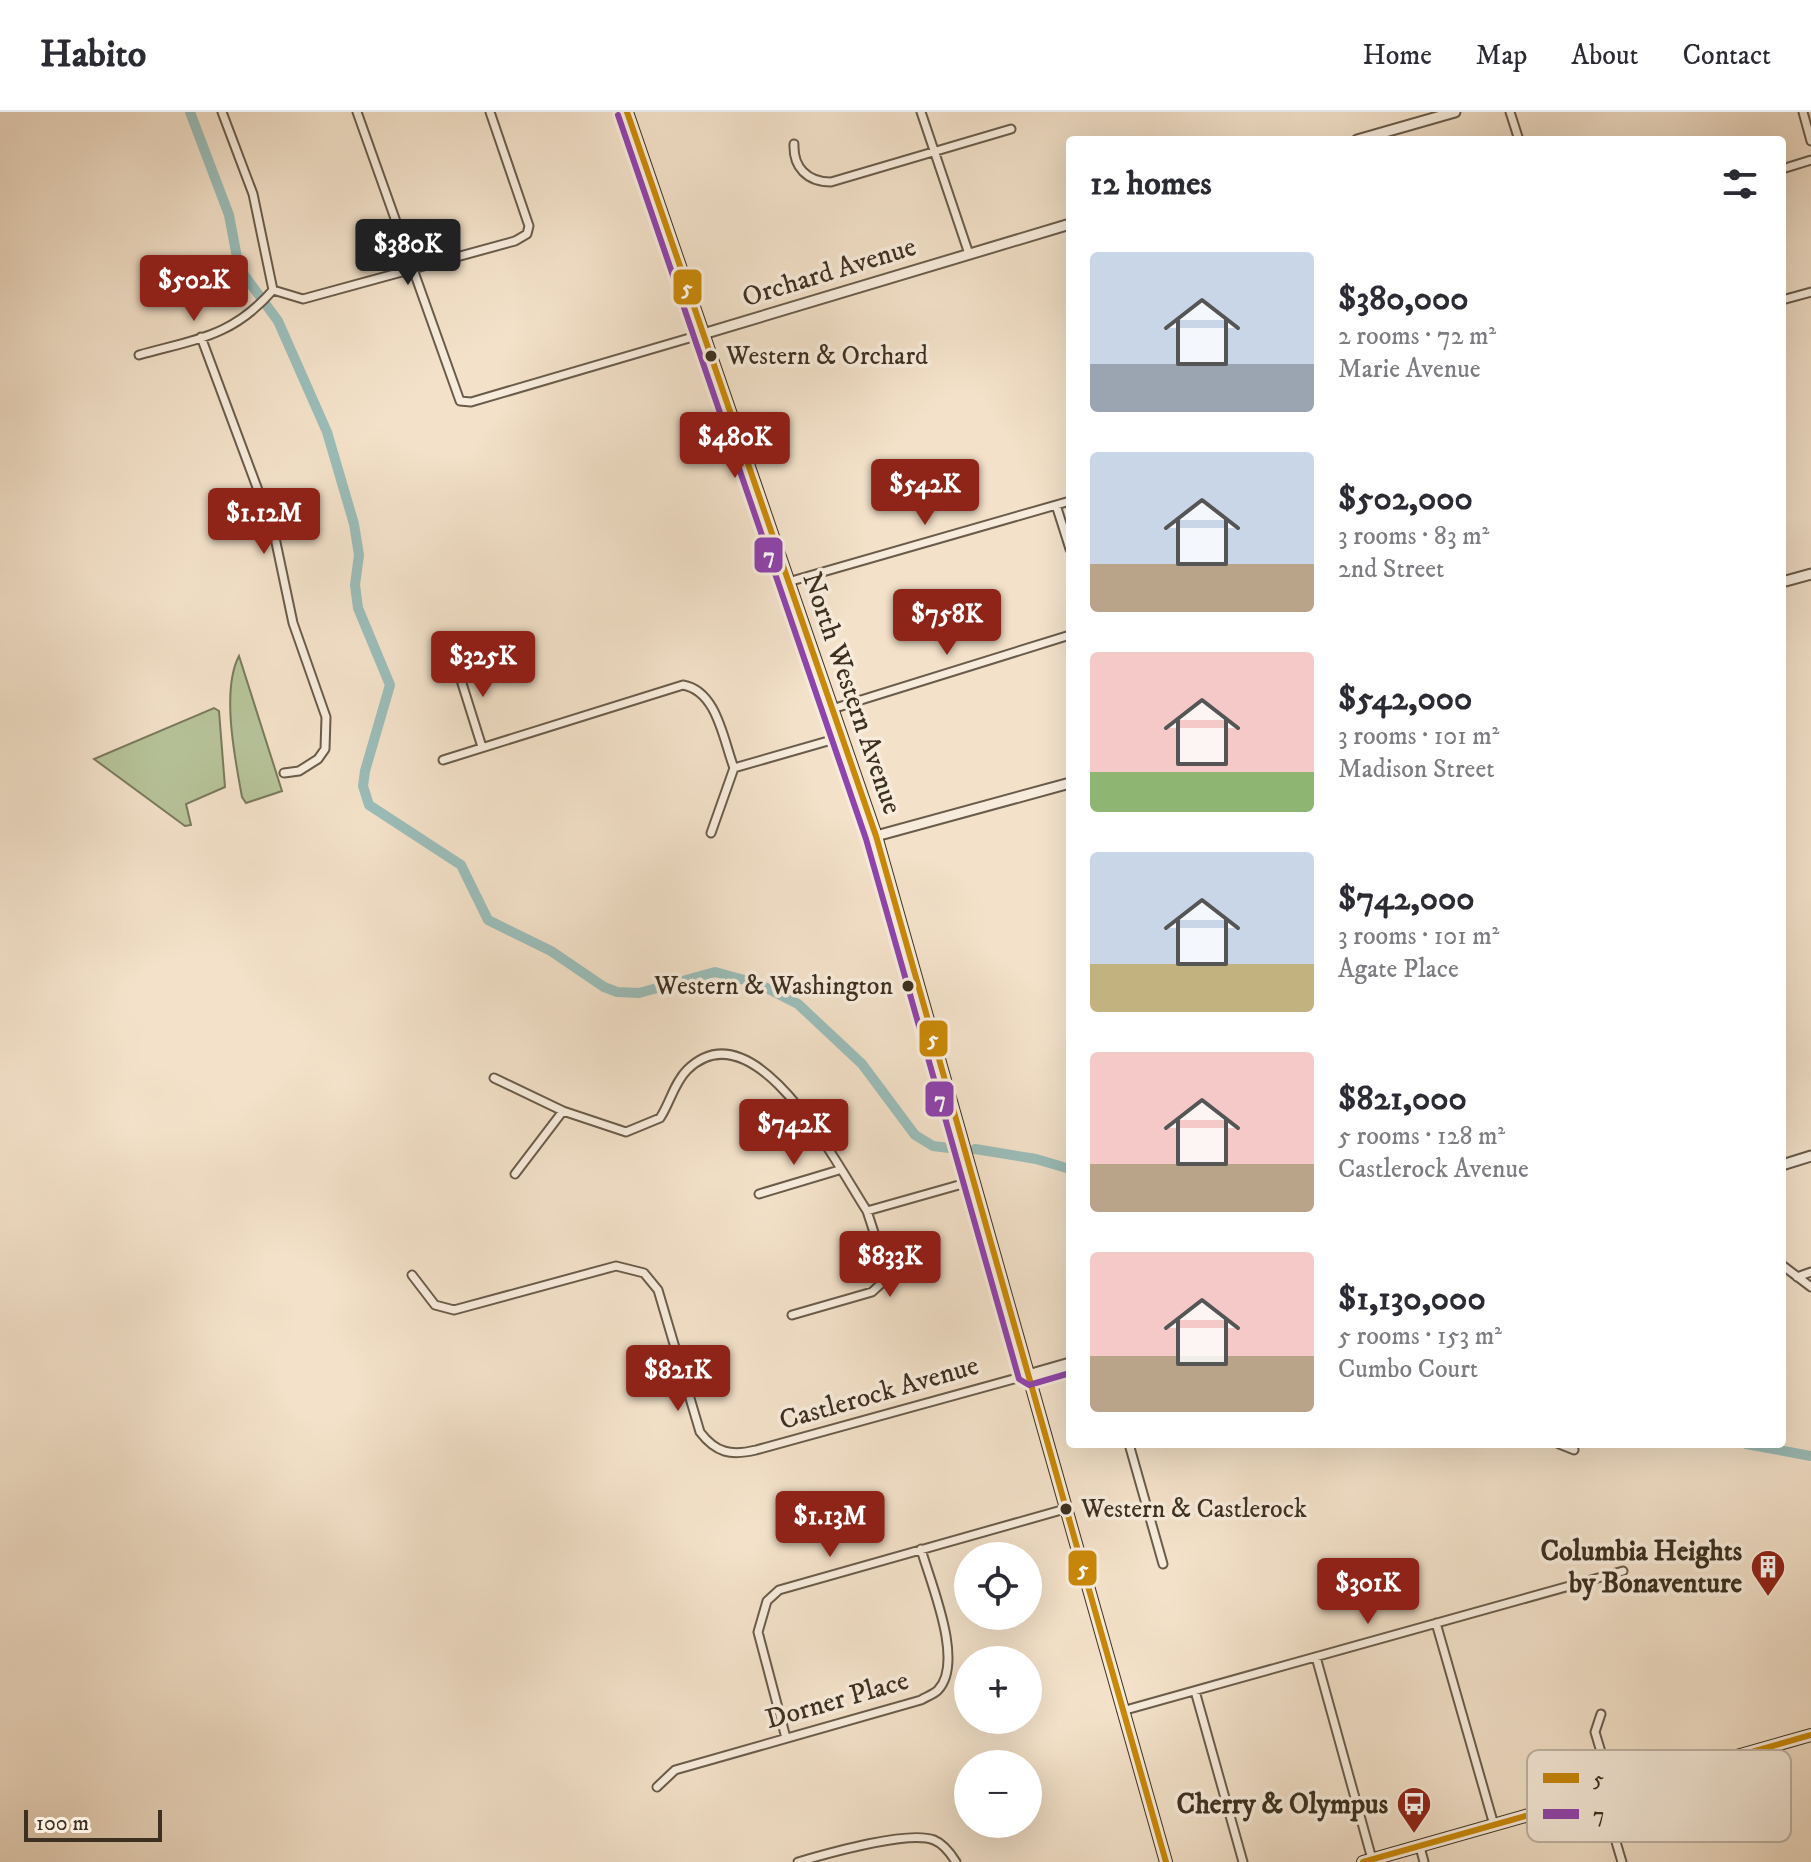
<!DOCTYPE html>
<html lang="en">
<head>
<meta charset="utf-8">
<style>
	body { margin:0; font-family:"IM FELL DW Pica",serif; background:#f2f2f3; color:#2b2b33; height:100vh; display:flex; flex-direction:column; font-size:30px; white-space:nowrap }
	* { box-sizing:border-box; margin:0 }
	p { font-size:26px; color:#7c7c81 }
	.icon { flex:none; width:44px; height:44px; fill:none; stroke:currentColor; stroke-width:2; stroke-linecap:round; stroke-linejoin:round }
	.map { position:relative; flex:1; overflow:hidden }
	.panel { position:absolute; left:1066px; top:24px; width:720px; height:1312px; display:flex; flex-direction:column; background:#fff; border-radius:8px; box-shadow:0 8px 32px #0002 }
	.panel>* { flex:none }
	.controls { position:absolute; left:954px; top:1430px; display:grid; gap:16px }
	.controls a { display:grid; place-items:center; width:88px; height:88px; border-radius:50%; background:#fff; box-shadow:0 8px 32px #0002; font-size:40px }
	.scale { position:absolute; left:24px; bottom:20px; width:138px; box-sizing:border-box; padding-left:8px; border:4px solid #3d3020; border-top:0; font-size:22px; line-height:28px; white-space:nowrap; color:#3d3020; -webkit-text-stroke:6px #f7ecdc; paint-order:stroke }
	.price { position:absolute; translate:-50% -68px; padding:0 18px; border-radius:8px; background:#8f2418; color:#fff; font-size:26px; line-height:52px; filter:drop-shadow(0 2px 4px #0008) }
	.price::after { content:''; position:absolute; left:50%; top:48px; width:24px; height:18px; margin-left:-12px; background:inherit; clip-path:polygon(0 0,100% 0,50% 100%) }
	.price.selected { background:#222; color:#fff }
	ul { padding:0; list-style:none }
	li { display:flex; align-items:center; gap:24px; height:200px; padding:0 24px }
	li span { display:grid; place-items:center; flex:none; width:224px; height:160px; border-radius:8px; color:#555 }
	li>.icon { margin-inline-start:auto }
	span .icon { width:96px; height:96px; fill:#fffc; stroke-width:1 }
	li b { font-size:34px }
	h2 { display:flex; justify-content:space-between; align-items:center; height:96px; padding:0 24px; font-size:34px }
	header { display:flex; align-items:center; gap:48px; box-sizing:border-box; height:112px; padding:0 40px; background:#fff; border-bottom:2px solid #e1e1e2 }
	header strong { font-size:38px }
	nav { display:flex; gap:44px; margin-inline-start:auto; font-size:28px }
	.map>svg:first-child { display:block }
	.green { fill:#b7c399; stroke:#7a7a5c; stroke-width:2 }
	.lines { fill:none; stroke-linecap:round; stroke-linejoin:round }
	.canal { stroke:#9bbdb9; stroke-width:10 }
	.minor-casing { stroke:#6a5c4a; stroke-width:11 }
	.tertiary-casing { stroke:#6a5c4a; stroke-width:13 }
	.secondary-casing { stroke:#3d3020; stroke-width:14 }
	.minor { stroke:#f7ecdc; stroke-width:7 }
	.tertiary { stroke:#f7ecdc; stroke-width:9 }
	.secondary { stroke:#f7ecdc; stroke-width:10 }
	.bus-1-casing { stroke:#f7ecdc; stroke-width:12 }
	.bus-2-casing { stroke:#f7ecdc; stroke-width:12 }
	.bus-1 { stroke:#c88808; stroke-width:6 }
	.bus-2 { stroke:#8e44ad; stroke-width:6 }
	.bus-dot { fill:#3d3020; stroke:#f7ecdc; stroke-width:3 }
	.labels { text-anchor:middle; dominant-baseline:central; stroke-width:7; stroke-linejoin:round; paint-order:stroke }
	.bus-label { font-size:26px; fill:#3d3020; stroke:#f7ecdc; text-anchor:start }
	.street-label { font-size:28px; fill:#3d3020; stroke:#f7ecdc }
	.poi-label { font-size:28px; font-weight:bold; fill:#3d3020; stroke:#f7ecdc; text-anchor:end }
	.key { fill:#f7ecdc; stroke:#bfb4a4; stroke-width:2 }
	.key-label { font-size:22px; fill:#3d3020 }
	.line-badge { stroke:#f7ecdc; stroke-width:3 }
	.badge-label { font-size:22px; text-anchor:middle; font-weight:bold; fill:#fff }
</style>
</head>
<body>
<header>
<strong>Habito</strong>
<nav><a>Home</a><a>Map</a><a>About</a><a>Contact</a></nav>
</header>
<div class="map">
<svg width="1811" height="1750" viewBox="0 0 1811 1750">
	<rect width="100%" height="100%" fill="#f3e1c9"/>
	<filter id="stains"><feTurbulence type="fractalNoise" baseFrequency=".0025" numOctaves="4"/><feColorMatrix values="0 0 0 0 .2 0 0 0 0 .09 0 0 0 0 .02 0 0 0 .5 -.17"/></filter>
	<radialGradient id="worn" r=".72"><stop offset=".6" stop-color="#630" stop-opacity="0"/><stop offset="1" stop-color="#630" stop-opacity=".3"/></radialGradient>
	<path class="green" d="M239,544L282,679L246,691L242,685C235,647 221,578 239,544Z
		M214,596L219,599L225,675L186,692L191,713L185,714L94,647Z"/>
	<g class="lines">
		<path class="canal" d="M190,0L229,103L239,156L278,209L327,320L354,412L359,443L355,473L358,496L390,573L365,659L363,674L369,693L461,753L488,808L551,839L604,875L617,880L639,881L715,860L759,872L798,892L862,952L915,1023L933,1034L957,1037
			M975,1037L1036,1047L1070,1057
			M1746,1332L1811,1344"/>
		<defs>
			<path id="minor" d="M222,0L253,82L273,178L303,187L515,129L527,122L529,114L490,0
				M357,0L460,289L471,290L703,222
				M921,0L969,142
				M1510,0L1519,28
				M1803,0L1811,29
				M794,32C793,55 807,70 831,70L1011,17
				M1782,57L1811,48
				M1782,188L1811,180
				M201,225L274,421L293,511L326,605L325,637L318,647L299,659L284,661
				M139,243C196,227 232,225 273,178
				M1056,393L1070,437
				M788,470L1070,389
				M455,549L482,635
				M832,597L1070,523
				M443,648L683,573C717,579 723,627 734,656
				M734,656L842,625
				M711,721L734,656
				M494,966L563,999L626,1020L660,1006C670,991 674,971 687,958C755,891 838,1055 867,1099L973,1069
				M515,1062L563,999
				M759,1082L839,1058
				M1782,1153L1811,1175
				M412,1163L435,1193L454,1198L616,1154L644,1161L658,1178L700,1320C716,1341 731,1344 756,1338L1028,1263
				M1797,1165L1811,1160
				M792,1203L872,1180L884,1169L883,1148L867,1099
				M1129,1332L1163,1452
				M1559,1332L1574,1338
				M1436,1511L1494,1713
				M1316,1545L1372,1747
				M1195,1579L1243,1750
				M1122,1599L1623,1459
				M1601,1602L1595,1620L1613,1680
				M786,1626L758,1520L767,1489L779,1478L1065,1397
				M657,1675L675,1658L921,1588C926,1585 934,1582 938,1578C965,1550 930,1470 921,1437
				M1602,1683L1622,1750
				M1420,1735L1424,1750
				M798,1750C826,1742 908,1718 934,1728C944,1732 951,1742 956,1750"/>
			<path id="tertiary" d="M1357,28L1455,0
				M703,222L1070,112
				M1782,470L1811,462
				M876,724L1070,671
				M1782,1053L1811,1044
				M1028,1263L1070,1251"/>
			<path id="secondary" d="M627,0L876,724L1166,1750
				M1363,1750L1811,1623"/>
		</defs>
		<use href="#minor" class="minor-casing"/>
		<use href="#tertiary" class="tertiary-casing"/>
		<use href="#secondary" class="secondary-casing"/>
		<use href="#minor" class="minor"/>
		<use href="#tertiary" class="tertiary"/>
		<use href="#secondary" class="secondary"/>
		<defs>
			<path id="bus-1" d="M627,0L876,724L1166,1750
				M1363,1750L1811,1623"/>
			<path id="bus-2" d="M618,3L866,727L1019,1267L1029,1273L1070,1261"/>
		</defs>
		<use href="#bus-1" class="bus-1-casing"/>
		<use href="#bus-2" class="bus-2-casing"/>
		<use href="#bus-1" class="bus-1"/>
		<use href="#bus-2" class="bus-2"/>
	</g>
	<defs>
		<symbol id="building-pin" viewBox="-11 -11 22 30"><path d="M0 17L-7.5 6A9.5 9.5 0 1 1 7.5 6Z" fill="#8f2418" stroke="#f7ecdc"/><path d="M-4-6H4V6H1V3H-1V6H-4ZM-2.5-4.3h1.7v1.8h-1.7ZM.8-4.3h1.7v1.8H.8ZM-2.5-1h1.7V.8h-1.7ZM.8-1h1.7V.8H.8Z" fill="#fff"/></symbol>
		<symbol id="bus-pin" viewBox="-11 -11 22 30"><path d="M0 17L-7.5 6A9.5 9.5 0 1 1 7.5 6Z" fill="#8f2418" stroke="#f7ecdc"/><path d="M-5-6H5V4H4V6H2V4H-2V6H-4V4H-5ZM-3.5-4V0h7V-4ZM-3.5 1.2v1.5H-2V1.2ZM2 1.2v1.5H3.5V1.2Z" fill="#fff"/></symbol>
	</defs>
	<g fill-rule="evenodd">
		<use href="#building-pin" x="1748" y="1435" width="40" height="54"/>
		<use href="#bus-pin" x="1394" y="1672" width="40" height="54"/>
	</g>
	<g class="bus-dot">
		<circle cx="711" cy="244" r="7"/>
		<circle cx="908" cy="874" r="7"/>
		<circle cx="1066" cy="1397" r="7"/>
	</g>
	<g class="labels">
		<g class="bus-label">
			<text x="726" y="244">Western &amp; Orchard</text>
			<text x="893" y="874" text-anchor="end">Western &amp; Washington</text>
			<text x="1081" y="1397">Western &amp; Castlerock</text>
		</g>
		<g class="street-label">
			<text transform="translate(829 160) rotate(-17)">Orchard Avenue</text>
			<text transform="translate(852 581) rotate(71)">North Western Avenue</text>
			<text transform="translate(879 1281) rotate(-16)">Castlerock Avenue</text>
			<text transform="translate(837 1588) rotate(-16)">Dorner Place</text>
		</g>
		<g class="poi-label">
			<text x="1742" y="1439">Columbia Heights<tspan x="1742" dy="32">by Bonaventure</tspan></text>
			<text x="1388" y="1692">Cherry &amp; Olympus</text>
		</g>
	</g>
	<rect x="1527" y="1638" width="264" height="92" rx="12" class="key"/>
	<rect x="1543" y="1661" width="36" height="10" fill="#c88808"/>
	<rect x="1543" y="1697" width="36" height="10" fill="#8e44ad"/>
	<g class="key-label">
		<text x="1593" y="1674">5</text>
		<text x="1593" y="1710">7</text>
	</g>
	<g class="line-badge">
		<rect x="672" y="156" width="31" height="38" rx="8" fill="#c88808"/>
		<rect x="753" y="424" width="31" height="38" rx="8" fill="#8e44ad"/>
		<rect x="918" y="907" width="31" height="39" rx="8" fill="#c88808"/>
		<rect x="924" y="968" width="31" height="38" rx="8" fill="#8e44ad"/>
		<rect x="1067" y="1437" width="31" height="38" rx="8" fill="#c88808"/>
	</g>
	<g class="badge-label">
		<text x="687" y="183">5</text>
		<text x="769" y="451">7</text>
		<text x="933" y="934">5</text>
		<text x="940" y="995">7</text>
		<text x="1083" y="1464">5</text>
	</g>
	<rect width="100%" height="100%" filter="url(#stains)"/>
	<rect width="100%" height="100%" fill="url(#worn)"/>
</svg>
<div class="controls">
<a><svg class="icon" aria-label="locate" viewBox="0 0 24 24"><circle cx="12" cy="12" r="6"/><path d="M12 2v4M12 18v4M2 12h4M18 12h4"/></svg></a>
<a>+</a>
<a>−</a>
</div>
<div class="scale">100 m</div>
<b class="price selected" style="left:408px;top:175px">$380K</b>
<b class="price" style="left:194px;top:211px">$502K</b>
<b class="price" style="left:735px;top:368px">$480K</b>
<b class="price" style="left:925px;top:415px">$542K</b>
<b class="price" style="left:264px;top:444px">$1.12M</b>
<b class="price" style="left:947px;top:545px">$758K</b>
<b class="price" style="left:483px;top:587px">$325K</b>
<b class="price" style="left:794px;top:1055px">$742K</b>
<b class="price" style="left:890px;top:1187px">$833K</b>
<b class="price" style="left:678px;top:1301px">$821K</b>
<b class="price" style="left:830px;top:1447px">$1.13M</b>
<b class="price" style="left:1368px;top:1514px">$301K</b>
<section class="panel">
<h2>12 homes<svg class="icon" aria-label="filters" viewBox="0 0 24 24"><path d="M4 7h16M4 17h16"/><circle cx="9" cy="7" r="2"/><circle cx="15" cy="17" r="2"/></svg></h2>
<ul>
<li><span style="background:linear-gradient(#c9d6e8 70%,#9aa5b1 0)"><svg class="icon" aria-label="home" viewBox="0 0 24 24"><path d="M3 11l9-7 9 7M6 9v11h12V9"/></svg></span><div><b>$380,000</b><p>2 rooms · 72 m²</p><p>Marie Avenue</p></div></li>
<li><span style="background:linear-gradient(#c9d6e8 70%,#b9a48a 0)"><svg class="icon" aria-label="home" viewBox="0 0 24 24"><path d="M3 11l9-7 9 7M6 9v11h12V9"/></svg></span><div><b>$502,000</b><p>3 rooms · 83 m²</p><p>2nd Street</p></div></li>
<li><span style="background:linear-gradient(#f6c9c9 75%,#8fb573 0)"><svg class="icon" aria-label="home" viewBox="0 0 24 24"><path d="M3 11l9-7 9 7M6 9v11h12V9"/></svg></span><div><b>$542,000</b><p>3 rooms · 101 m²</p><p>Madison Street</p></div></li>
<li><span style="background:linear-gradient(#c9d6e8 70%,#c2b280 0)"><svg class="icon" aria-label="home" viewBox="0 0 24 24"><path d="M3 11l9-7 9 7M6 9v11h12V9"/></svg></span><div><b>$742,000</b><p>3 rooms · 101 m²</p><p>Agate Place</p></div></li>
<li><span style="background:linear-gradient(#f6c9c9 70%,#b9a48a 0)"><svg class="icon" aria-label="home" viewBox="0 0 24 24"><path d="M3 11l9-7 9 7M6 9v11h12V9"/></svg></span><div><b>$821,000</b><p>5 rooms · 128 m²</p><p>Castlerock Avenue</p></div></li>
<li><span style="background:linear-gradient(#f6c9c9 65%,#b9a48a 0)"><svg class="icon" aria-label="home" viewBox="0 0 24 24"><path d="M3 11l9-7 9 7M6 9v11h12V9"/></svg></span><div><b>$1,130,000</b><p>5 rooms · 153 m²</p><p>Cumbo Court</p></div></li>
</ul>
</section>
</div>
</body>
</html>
